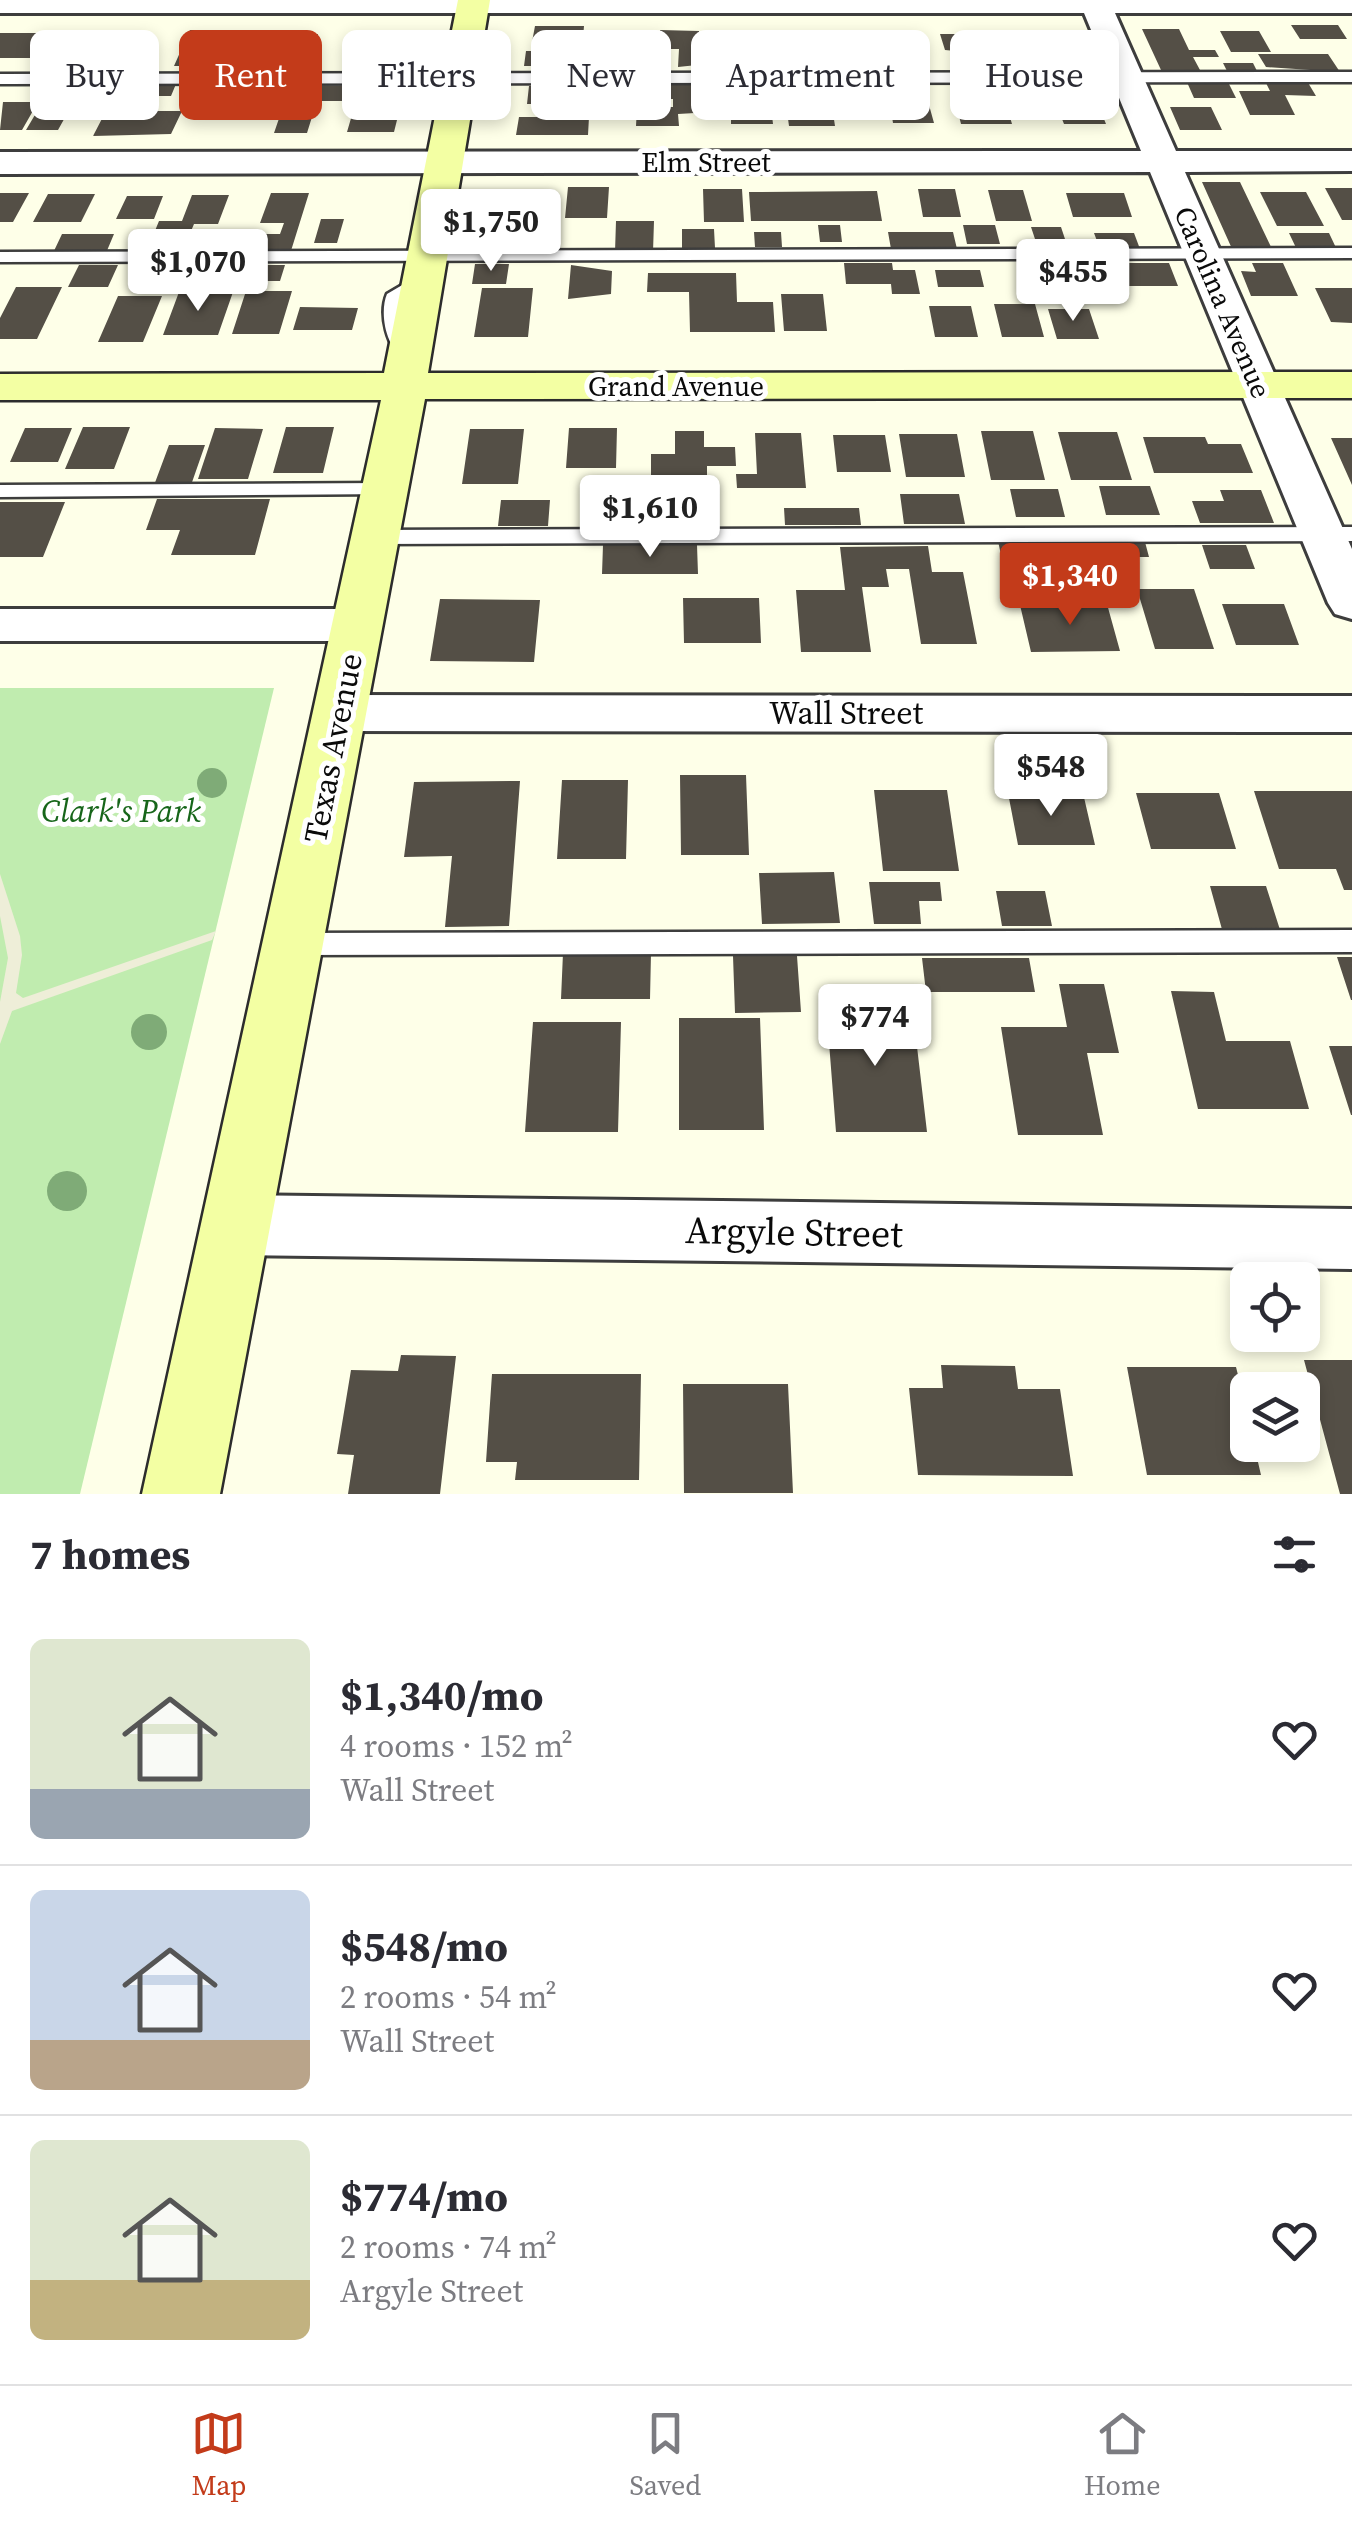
<!DOCTYPE html>
<html lang="en">
<head>
<meta charset="utf-8">
<style>
	body { margin:0; font-family:"Source Serif 4",serif; background:#f7f7f7; color:#2b2b33; height:100vh; display:flex; flex-direction:column; font-size:38px; white-space:nowrap }
	* { box-sizing:border-box; margin:0 }
	p { font-size:32px; color:#7c7c81 }
	.icon { flex:none; width:55px; height:55px; fill:none; stroke:currentColor; stroke-width:2; stroke-linecap:round; stroke-linejoin:round }
	.map { position:relative; height:1494px; overflow:hidden }
	.sheet { display:flex; flex-direction:column; background:#fff; flex:1 }
	.sheet>* { flex:none }
	.banner { position:absolute; left:30px; top:30px; width:1292px; height:90px; display:flex; gap:20px }
	.controls { position:absolute; left:1230px; top:1262px; display:grid; gap:20px }
	.controls a { display:grid; place-items:center; width:90px; height:90px; border-radius:15px; background:#fff; box-shadow:0 5px 15px #0003; font-size:50px }
	.price { position:absolute; translate:-50% -85px; padding:0 22px; border-radius:10px; background:#fff; color:#222; font-size:32px; line-height:65px; filter:drop-shadow(0 2px 5px #0008) }
	.price::after { content:''; position:absolute; left:50%; top:60px; width:30px; height:22px; margin-left:-15px; background:inherit; clip-path:polygon(0 0,100% 0,50% 100%) }
	.price.selected { background:#c33b1a; color:#fff }
	ul { padding:0; list-style:none }
	li { display:flex; align-items:center; gap:30px; height:250px; padding:0 30px }
	li+li { border-top:2px solid #e1e1e2 }
	li span { display:grid; place-items:center; flex:none; width:280px; height:200px; border-radius:15px; color:#555 }
	li>.icon { margin-inline-start:auto }
	span .icon { width:120px; height:120px; fill:#fffc; stroke-width:1 }
	li b { font-size:42px }
	h2 { display:flex; justify-content:space-between; align-items:center; height:120px; padding:0 30px; font-size:42px }
	.tag { padding:0 35px; border-radius:15px; background:#fff; box-shadow:0 5px 15px #0003; font-size:35px; line-height:90px }
	.tag.selected { background:#c33b1a; color:#fff }
	.dock { display:flex; justify-content:space-around; align-items:center; height:140px; border-top:2px solid #e1e1e2; background:#fff; font-size:28px; color:#7c7c81 }
	.dock a { display:grid; justify-items:center; gap:5px }
	.dock .selected { color:#c33b1a }
	.map>svg:first-child { display:block }
	.green { fill:#c0ecaf }
	.plaza { fill:#eeeed8 }
	.building { fill:#544f46 }
	.lines { fill:none; stroke-linecap:round; stroke-linejoin:round }
	.lane-casing { stroke:#3d3d3d; stroke-width:5 }
	.street-casing { stroke:#3d3d3d; stroke-width:6 }
	.secondary-casing { stroke:#2c2c2c; stroke-width:5 }
	.lane { fill:#fff; fill-rule:evenodd }
	.street { fill:#fff; fill-rule:evenodd }
	.secondary { fill:#f3ffa3; fill-rule:evenodd }
	.tree { fill:#7fab77 }
	.labels { text-anchor:middle; dominant-baseline:central; stroke-width:10; stroke-linejoin:round; paint-order:stroke }
	.far-street-label { font-size:28px; fill:#0a0a0a; stroke:#fff }
	.street-label { font-size:32px; fill:#0a0a0a; stroke:#fff }
	.park-label { font-size:32px; font-style:italic; fill:#17661a; stroke:#fff }
	.near-street-label { font-size:38px; fill:#0a0a0a; stroke:#fff }
</style>
</head>
<body>
<div class="map">
<svg width="1352" height="1494" viewBox="0 0 1352 1494">
	<rect width="100%" height="100%" fill="#feffe8"/>
	<path class="green" d="M0,688H274L80,1494H0Z"/>
	<path class="plaza" d="M0,874L20,936L22,955L16,993L23,998L216,931L212,940L12,1011L0,1044V1002L8,958L0,916Z"/>
	<path class="building" d="M1291,25H1338L1347,39H1300Z
		M535,26H584L583,38L532,42Z
		M1142,29H1179L1189,50H1215L1219,57H1193L1200,70H1161Z
		M190,30H280L274,46H219L210,66H174Z
		M660,30L699,31V44H732V33H769L770,50H764V58L678,67L679,49H642L643,34H660Z
		M590,31H620L619,44H589Z
		M1220,31H1259L1271,52H1231Z
		M786,32H844L850,71H825L823,56L789,55Z
		M0,33H102L89,58H0Z
		M1034,33H1072L1080,54H1041Z
		M293,34H318L307,62H282Z
		M879,34H917L920,49H884L885,57H857L855,45H881Z
		M940,34H990L993,44H1005L1009,56L945,50Z
		M580,48H617V62H578Z
		M526,51H575L574,66H524Z
		M1258,54H1328L1340,72L1266,67Z
		M373,55H422L419,71H369Z
		M1037,57H1067L1073,72H1042Z
		M1223,63H1253L1257,71H1227Z
		M1186,80H1227L1236,98H1194Z
		M1265,81H1307L1316,96L1285,95L1295,115H1250L1239,91H1270Z
		M783,82H822L825,99H848L851,113H833L835,126H789Z
		M1022,82H1052L1058,99H1096L1106,124H1064L1062,119H1047L1043,107H1029Z
		M659,83H700L695,113L678,114L679,126H636L637,107H673V99H659Z
		M120,84H176L171,96H152L145,111H182L171,134L93,136Z
		M315,86H392L388,101H310Z
		M529,86H582L581,104H527Z
		M716,99H733L734,107H771L773,124H731V112H716Z
		M955,100H1005L1012,124H961Z
		M3,102H38L22,130H0Z
		M42,103H73L58,130H26Z
		M284,104H316L307,133H274Z
		M882,105H929L934,123H893L891,111H883Z
		M1170,107H1211L1222,130H1180Z
		M354,108H400L394,132H347Z
		M519,117H589L588,135H516Z
		M1202,182H1240L1273,251H1233Z
		M568,187H609L607,218H565Z
		M1325,188H1352V220H1342Z
		M703,189H742L744,222H704Z
		M918,189H955L961,217H923Z
		M988,190H1023L1032,221H996Z
		M877,191L882,221H751L749,192Z
		M1260,192H1306L1324,226H1277Z
		M0,193H29L13,222H0Z
		M271,193H309L290,254H253L260,234H280L284,223H260Z
		M1066,193H1124L1132,217H1073Z
		M48,194H95L81,222H33Z
		M192,195H229L218,224H194L186,243H150L159,221H182Z
		M127,196H163L154,219H116Z
		M503,199H546L543,232H498Z
		M321,219H344L337,243H314Z
		M616,221H654L653,252H615Z
		M818,225H840L842,242H820Z
		M963,225H995L1000,244H967Z
		M1031,227H1061L1067,245H1037Z
		M682,229H714L715,248H682Z
		M754,232H781L782,247H755Z
		M888,232H953L957,249H891Z
		M1094,233H1134L1140,249H1100Z
		M1289,233H1329L1338,252H1298Z
		M62,234H114L106,253H53Z
		M545,234L544,251H504L505,235Z
		M844,263H892L893,270H915L920,294H892L891,284H846Z
		M1112,263H1169L1178,286H1120Z
		M1252,263H1283L1298,296H1251L1241,271L1256,272Z
		M475,264H509L506,284H472Z
		M79,265H118L108,287H68Z
		M207,265H240L232,286H198Z
		M249,265H285L280,281H243Z
		M571,265L612,271L611,294L568,299Z
		M935,270H980L984,287H938Z
		M648,273H736L737,302H773L775,332H690L689,292H647Z
		M16,287H62L37,339H0V318Z
		M482,288H533L528,337H474Z
		M1315,288H1352V323L1331,322Z
		M246,291H292L279,334H232Z
		M179,292H233L218,335H163Z
		M781,294H823L827,331H784Z
		M118,296H162L143,342H98Z
		M994,304H1035L1044,337H1002Z
		M929,306H971L978,337H935Z
		M300,307L358,308L352,330H293Z
		M1048,309H1089L1099,339H1057Z
		M83,427H130L114,469H65Z
		M286,427H334L323,473H273Z
		M25,428H72L58,462H10Z
		M215,428L263,429L248,479H198Z
		M569,428H617L616,468H566Z
		M470,429H524L518,484H462Z
		M675,431H704V447H735L736,466H707V479L651,480V454H675Z
		M981,431H1033L1045,480H991Z
		M1058,432H1117L1132,480H1071Z
		M755,433H801L806,488H737L736,474H757Z
		M899,434H957L965,477H906Z
		M833,435H885L891,472H837Z
		M1143,437H1205L1208,444H1241L1253,473H1154Z
		M1331,438H1352V485Z
		M169,445H205L190,488H153Z
		M1099,486H1150L1160,515H1106Z
		M634,487H712V518L633,517Z
		M1010,489H1058L1065,517H1016Z
		M589,490H627L626,514H588Z
		M1220,490H1261L1274,523H1200L1192,501H1224Z
		M900,494H959L965,524H904Z
		M157,499H270L255,555H171L180,530H146Z
		M501,500H550L548,526H498Z
		M0,502H65L43,557H0Z
		M784,508H859L861,525H785Z
		M998,541H1043L1052,578H1006Z
		M1105,542H1145L1149,557H1110Z
		M603,545H697L698,574H602Z
		M1202,545H1246L1255,569H1210Z
		M928,546L932,572H963L977,644H921L909,569H886L889,587H862L871,652H801L796,590H845L840,547Z
		M1137,589H1194L1214,649H1155Z
		M683,598H759L761,643H684Z
		M440,599L540,600L534,662L430,661Z
		M1107,604L1120,651L1031,652L1020,605Z
		M1222,604H1284L1299,645H1236Z
		M680,775H746L749,855H681Z
		M562,780H628L626,859H557Z
		M520,781L509,926L445,927L452,856L404,857L414,782Z
		M874,790H947L959,871H883Z
		M1254,791H1352V890H1344L1336,869H1279Z
		M1008,793H1083L1095,845H1018Z
		M1136,793H1219L1236,849H1151Z
		M834,872L840,923L762,924L759,873Z
		M869,882H940L942,901H919L921,924H874Z
		M1210,886H1266L1281,933H1223Z
		M996,891H1045L1052,926H1002Z
		M563,953H651L650,999H561Z
		M733,956H797L801,1012L735,1013Z
		M1337,957H1352V1000H1351Z
		M922,958H1029L1035,992H926Z
		M1059,984H1104L1119,1053H1087L1103,1135H1018L1001,1027H1067Z
		M1171,991L1214,992L1226,1041H1290L1309,1109H1198Z
		M826,1004H912L927,1132H836Z
		M679,1018H760L764,1130H679Z
		M533,1022H621L618,1132H525Z
		M1329,1046H1352V1115H1351Z
		M401,1355L456,1356L440,1494H348L354,1455L337,1454L351,1370L398,1371Z
		M1304,1360H1352V1494H1340Z
		M941,1365L1015,1366L1018,1389H1060L1073,1476L918,1475L909,1388H943Z
		M1127,1367H1236L1248,1415V1445H1254L1261,1475H1147Z
		M492,1374H641L639,1480H515L517,1462H486Z
		M683,1384H788L793,1493H684Z"/>
	<g class="lines">
		<defs>
			<path id="lane" d="M1352,72V82L0,84V74Z
				M1352,248V258L0,262V252Z
				M421,274L430,279L403,300L400,314L416,353L406,359C386,350 379,313 387,294Z
				M385,483L396,489L393,494L0,497V485Z
				M1352,527V541L375,544L364,537L375,530Z
				M1352,930V952L293,955L283,952L279,944L283,936L293,933Z"/>
			<path id="street" d="M0,0H1352V13H1115L1176,151H1352V171L1185,172L1352,549V619L1335,614L1328,603L1150,172L0,174V152L1141,151L1084,13H0Z
				M0,609H358L375,614L382,625L375,636L358,641H0Z
				M340,695L1352,696V732L340,731L322,726L314,713L322,700Z
				M237,1195L1352,1209V1269L237,1255L213,1246L204,1225L213,1204Z"/>
			<path id="secondary" d="M458,0H490L428,373L1352,372V398L425,399L220,1494H142L381,400H0V374L384,373Z"/>
		</defs>
		<use href="#lane" class="lane-casing"/>
		<use href="#street" class="street-casing"/>
		<use href="#secondary" class="secondary-casing"/>
		<use href="#lane" class="lane"/>
		<use href="#street" class="street"/>
		<use href="#secondary" class="secondary"/>
	</g>
	<g class="tree">
		<circle cx="212" cy="783" r="15"/>
		<circle cx="149" cy="1032" r="18"/>
		<circle cx="67" cy="1191" r="20"/>
	</g>
	<g class="labels">
		<g class="far-street-label">
			<text x="706" y="162">Elm Street</text>
			<text transform="translate(1223 302) rotate(67)">Carolina Avenue</text>
			<text x="676" y="386">Grand Avenue</text>
		</g>
		<g class="street-label">
			<text x="846" y="713">Wall Street</text>
			<text transform="translate(333 748) rotate(-79)">Texas Avenue</text>
		</g>
		<g class="park-label">
			<text x="121" y="811">Clark's Park</text>
		</g>
		<g class="near-street-label">
			<text transform="translate(794 1232) rotate(1)">Argyle Street</text>
		</g>
	</g>
</svg>
<div class="controls">
<a><svg class="icon" aria-label="locate" viewBox="0 0 24 24"><circle cx="12" cy="12" r="6"/><path d="M12 2v4M12 18v4M2 12h4M18 12h4"/></svg></a>
<a><svg class="icon" aria-label="layers" viewBox="0 0 24 24"><path d="M12 4l9 5-9 5-9-5zM3 14l9 5 9-5"/></svg></a>
</div>
<b class="price" style="left:491px;top:274px">$1,750</b>
<b class="price" style="left:198px;top:314px">$1,070</b>
<b class="price" style="left:1073px;top:324px">$455</b>
<b class="price" style="left:650px;top:560px">$1,610</b>
<b class="price selected" style="left:1070px;top:628px">$1,340</b>
<b class="price" style="left:1051px;top:819px">$548</b>
<b class="price" style="left:875px;top:1069px">$774</b>
<div class="banner">
<a class="tag">Buy</a>
<a class="tag selected">Rent</a>
<a class="tag">Filters</a>
<a class="tag">New</a>
<a class="tag">Apartment</a>
<a class="tag">House</a>
</div>
</div>
<section class="sheet">
<h2>7 homes<svg class="icon" aria-label="filters" viewBox="0 0 24 24"><path d="M4 7h16M4 17h16"/><circle cx="9" cy="7" r="2"/><circle cx="15" cy="17" r="2"/></svg></h2>
<ul>
<li><span style="background:linear-gradient(#dfe7d0 75%,#9aa5b1 0)"><svg class="icon" aria-label="home" viewBox="0 0 24 24"><path d="M3 11l9-7 9 7M6 9v11h12V9"/></svg></span><div><b>$1,340/mo</b><p>4 rooms · 152 m²</p><p>Wall Street</p></div><svg class="icon" aria-label="heart" viewBox="0 0 24 24"><path d="M12 20l-8-8c-3-5 5-10 8-4 3-6 11-1 8 4z"/></svg></li>
<li><span style="background:linear-gradient(#c9d6e8 75%,#b9a48a 0)"><svg class="icon" aria-label="home" viewBox="0 0 24 24"><path d="M3 11l9-7 9 7M6 9v11h12V9"/></svg></span><div><b>$548/mo</b><p>2 rooms · 54 m²</p><p>Wall Street</p></div><svg class="icon" aria-label="heart" viewBox="0 0 24 24"><path d="M12 20l-8-8c-3-5 5-10 8-4 3-6 11-1 8 4z"/></svg></li>
<li><span style="background:linear-gradient(#dfe7d0 70%,#c2b280 0)"><svg class="icon" aria-label="home" viewBox="0 0 24 24"><path d="M3 11l9-7 9 7M6 9v11h12V9"/></svg></span><div><b>$774/mo</b><p>2 rooms · 74 m²</p><p>Argyle Street</p></div><svg class="icon" aria-label="heart" viewBox="0 0 24 24"><path d="M12 20l-8-8c-3-5 5-10 8-4 3-6 11-1 8 4z"/></svg></li>
</ul>
</section>
<nav class="dock">
<a class="selected"><svg class="icon" aria-label="map" viewBox="0 0 24 24"><path d="M3 6l6-2 6 2 6-2v14l-6 2-6-2-6 2zM9 4v14M15 6v14"/></svg>Map</a>
<a><svg class="icon" aria-label="saved" viewBox="0 0 24 24"><path d="M7 4h10v16l-5-4-5 4z"/></svg>Saved</a>
<a><svg class="icon" aria-label="home" viewBox="0 0 24 24"><path d="M3 11l9-7 9 7M6 9v11h12V9"/></svg>Home</a>
</nav>
</body>
</html>
